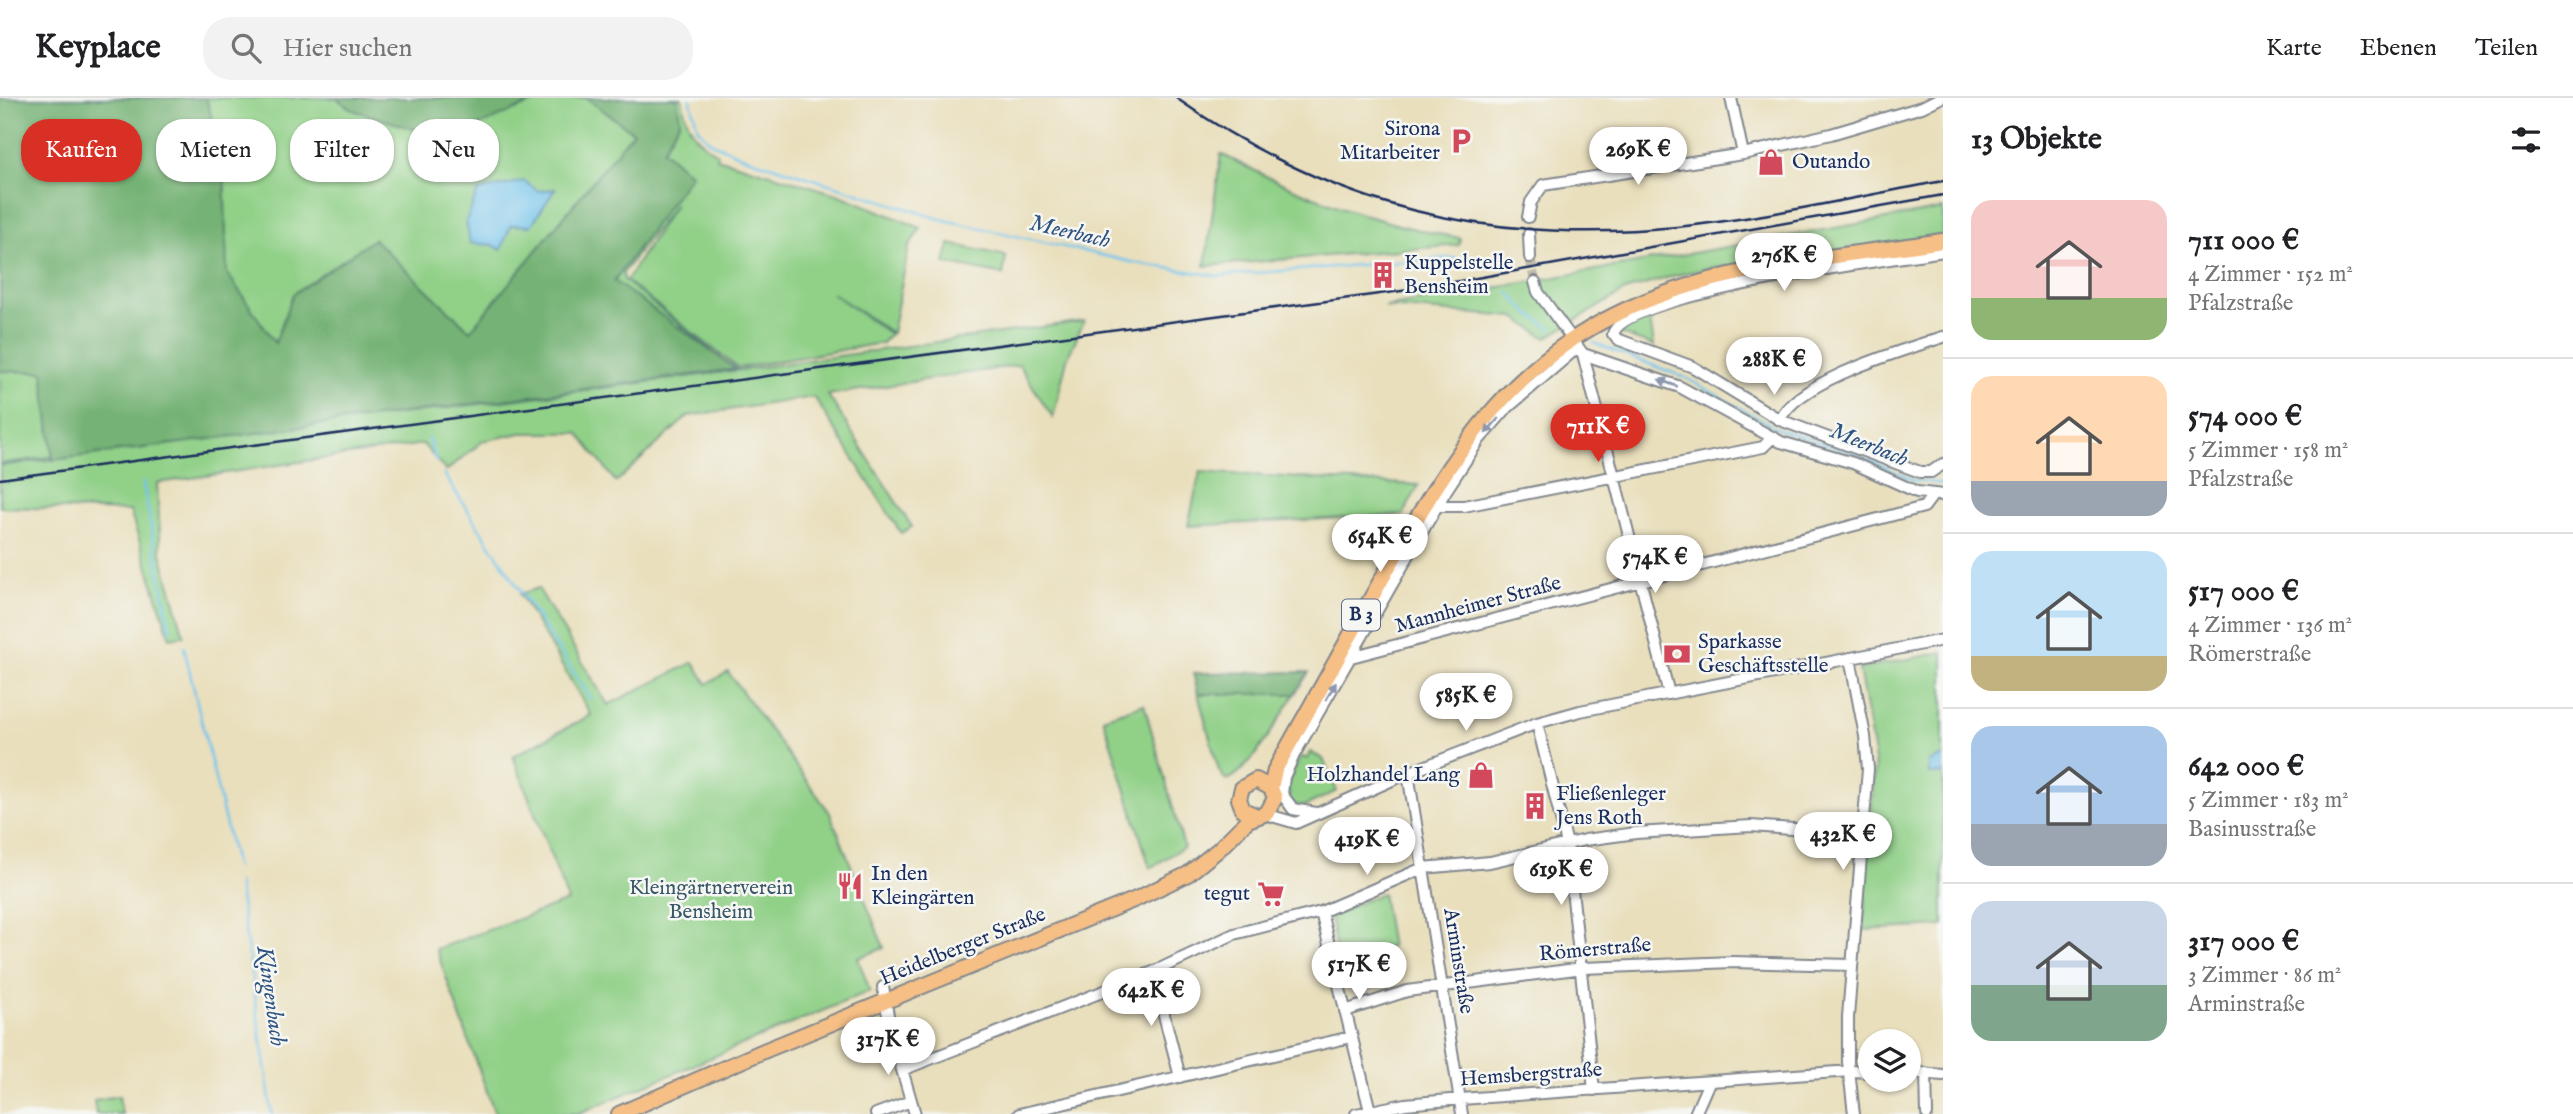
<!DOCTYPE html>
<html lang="de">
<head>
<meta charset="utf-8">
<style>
	body { margin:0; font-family:"IM FELL English",serif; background:#f2f2f2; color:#202124; height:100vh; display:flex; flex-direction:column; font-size:26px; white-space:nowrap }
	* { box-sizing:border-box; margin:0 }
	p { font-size:23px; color:#757577 }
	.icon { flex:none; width:38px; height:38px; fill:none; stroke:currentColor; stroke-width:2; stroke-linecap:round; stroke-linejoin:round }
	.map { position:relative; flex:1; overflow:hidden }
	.details { display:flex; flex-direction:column; background:#fff; width:630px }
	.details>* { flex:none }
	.hud { position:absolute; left:21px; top:21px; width:665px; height:63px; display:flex; gap:14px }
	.controls { position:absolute; left:1858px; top:931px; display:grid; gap:14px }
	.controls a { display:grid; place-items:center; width:63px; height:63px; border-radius:50%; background:#fff; box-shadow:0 2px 5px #0004; font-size:35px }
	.price { position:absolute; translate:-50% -60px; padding:0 16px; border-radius:24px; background:#fff; color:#222; font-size:23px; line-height:46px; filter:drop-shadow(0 2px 4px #0008) }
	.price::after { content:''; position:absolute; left:50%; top:42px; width:21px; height:16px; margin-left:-10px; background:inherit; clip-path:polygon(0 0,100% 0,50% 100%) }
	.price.current { background:#d93025; color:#fff }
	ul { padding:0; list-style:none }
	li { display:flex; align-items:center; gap:21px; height:175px; padding:0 28px }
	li+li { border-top:2px solid #e0e0e0 }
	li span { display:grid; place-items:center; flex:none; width:196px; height:140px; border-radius:21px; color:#555 }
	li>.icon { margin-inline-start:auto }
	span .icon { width:84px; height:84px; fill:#fffc; stroke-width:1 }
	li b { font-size:30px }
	h2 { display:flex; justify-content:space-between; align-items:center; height:84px; padding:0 28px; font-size:30px }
	.pill { padding:0 24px; border-radius:28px; background:#fff; box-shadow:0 2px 5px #0004; font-size:24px; line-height:63px }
	.pill.current { background:#d93025; color:#fff }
	header { display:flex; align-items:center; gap:42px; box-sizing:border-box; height:98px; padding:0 35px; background:#fff; border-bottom:2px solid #e0e0e0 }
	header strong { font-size:33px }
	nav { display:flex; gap:38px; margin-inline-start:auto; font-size:24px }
	.search { width:490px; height:63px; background:#f2f2f2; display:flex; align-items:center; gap:18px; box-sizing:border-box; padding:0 24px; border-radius:28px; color:#757577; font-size:26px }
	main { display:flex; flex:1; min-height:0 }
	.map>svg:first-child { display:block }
	.green { fill:#90d087; stroke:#568072; stroke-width:2 }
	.forest { fill:#74b274; stroke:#487069; stroke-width:2 }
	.water { fill:#70c3ec; stroke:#4679a5; stroke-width:2 }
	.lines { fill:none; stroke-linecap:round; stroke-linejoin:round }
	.stream { stroke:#70c3ec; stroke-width:2.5 }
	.minor-tunnel { stroke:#c0bca9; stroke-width:10; stroke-dasharray:10 5; stroke-linecap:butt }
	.minor-casing { stroke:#82878d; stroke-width:14 }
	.major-casing { stroke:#82878d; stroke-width:18 }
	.minor { stroke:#fff; stroke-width:10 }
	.major { stroke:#f5bf86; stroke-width:14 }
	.rail { stroke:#1b2f5e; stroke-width:2.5 }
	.oneway { fill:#8d97ae }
	.labels { text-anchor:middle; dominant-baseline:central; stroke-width:5; stroke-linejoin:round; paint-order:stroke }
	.shield { fill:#f6f6f2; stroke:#5d6b8a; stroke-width:2 }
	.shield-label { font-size:19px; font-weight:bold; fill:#1b2f5e }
	.poi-label { font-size:21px; fill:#1b2f5e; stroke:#f6f6f2; text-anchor:start }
	.street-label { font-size:21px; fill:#1b2f5e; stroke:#f6f6f2 }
	.park-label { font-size:21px; fill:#385768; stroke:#f6f6f2 }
	.water-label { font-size:23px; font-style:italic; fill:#305482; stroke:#f6f6f2 }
</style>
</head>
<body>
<header>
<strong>Keyplace</strong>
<div class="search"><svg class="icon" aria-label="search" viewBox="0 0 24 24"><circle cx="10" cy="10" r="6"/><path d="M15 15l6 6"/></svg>Hier suchen</div>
<nav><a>Karte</a><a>Ebenen</a><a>Teilen</a></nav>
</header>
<main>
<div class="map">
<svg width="1943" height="1016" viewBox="0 0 1943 1016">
	<rect width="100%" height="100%" fill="#f6f6f2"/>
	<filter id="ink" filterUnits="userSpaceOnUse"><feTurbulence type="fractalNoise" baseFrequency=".0143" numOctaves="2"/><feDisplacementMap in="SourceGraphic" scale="14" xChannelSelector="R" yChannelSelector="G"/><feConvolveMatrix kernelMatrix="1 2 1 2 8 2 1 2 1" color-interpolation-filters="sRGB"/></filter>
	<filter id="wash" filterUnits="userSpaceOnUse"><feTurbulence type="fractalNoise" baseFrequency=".00686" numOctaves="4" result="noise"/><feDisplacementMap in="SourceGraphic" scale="28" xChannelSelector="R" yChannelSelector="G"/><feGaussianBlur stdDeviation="1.57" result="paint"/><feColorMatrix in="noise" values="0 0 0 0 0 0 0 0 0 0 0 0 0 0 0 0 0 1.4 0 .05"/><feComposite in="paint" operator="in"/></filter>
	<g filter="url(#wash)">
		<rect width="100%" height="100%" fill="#e9dfbc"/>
		<path class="green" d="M0,0H682C685,26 695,43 718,56L717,60L840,97L921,130L909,148L892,235L832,195L890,236L882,245L738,270L626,183L675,106L623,175L624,182L722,261L721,266L0,366Z
			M1221,56C1299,96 1373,126 1460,140L1459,147L1205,168Z
			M1943,111V137L1761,165L1714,169L1673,178L1625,193L1546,240L1515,219L1385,209Z
			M950,146L1006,158L1003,177L945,165Z
			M1649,215L1654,248L1618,235Z
			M1084,223L1067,261L1053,320L1019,267L828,297L912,429L901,435L814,299L688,318L616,384L578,335H521L483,343L446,373L423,346L157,385L161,455L184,538L170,540L130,413L0,409V368L733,273Z
			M1200,374L1419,387L1403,417L1188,428Z
			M538,490L608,607L694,564L707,586L728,574L830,715L884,850L858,860L870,893L577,1016H495L436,851L568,803L513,658L591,617L520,496Z
			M1943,554V828L1863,832L1875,662L1859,571Z
			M1198,596H1295C1281,617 1249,676 1226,682L1219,673Z
			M1144,606L1184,749L1150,770L1103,620Z
			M1310,654L1323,661L1337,693L1305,708L1295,707L1289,701L1288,684L1301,658L1307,661Z
			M1382,795L1391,849L1337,858L1330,818Z
			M119,998L122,1016H96L94,1002Z"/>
		<path class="forest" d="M0,0H206L224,62L227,175L275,245L293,196L374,141L470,233L633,34L586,0H677L680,23L663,52L691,77L614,183L736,271L53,362L43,274L0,273Z
			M336,0H544L446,41L353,12Z
			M1309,574L1295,596H1198L1193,575Z"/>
		<path class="water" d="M524,83L538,93L555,91L531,128L511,127L501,152L493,147L470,145L466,123L478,93Z
			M1943,658V676H1929V664Z"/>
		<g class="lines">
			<path class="stream" d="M690,0L698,31L712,45L744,59L940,121L1136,165L1218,178L1451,160L1486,165
				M1509,195L1528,215L1552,231
				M1594,245L1684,279L1778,331L1851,354L1913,382L1943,386
				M428,340L436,363
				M444,376L591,601
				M143,384L170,532
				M184,549L236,770
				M238,785L272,1016"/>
		</g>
	</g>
	<g filter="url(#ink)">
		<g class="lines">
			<path class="minor-tunnel" d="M1530,159L1535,184"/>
			<defs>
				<path id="minor" d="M1731,0L1743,56
					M1528,119L1531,104L1543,87L1743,56L1831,36L1922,9L1940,0
					M1529,136L1530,159
					M1943,153C1896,161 1623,195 1613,236L1617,241L1693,269L1780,322L1920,374H1931L1943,366
					M1535,184L1538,194L1583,256L1669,596
					M1583,256L1680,289L1781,344L1853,365L1917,394L1943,397
					M1780,322C1796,283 1904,252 1943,239
					M1437,408H1464L1763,349L1772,340
					M1351,559L1924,409L1933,397
					M1850,560L1865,638L1868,671L1848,919V964L1854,1016
					M1537,625L1567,746L1594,992
					M1408,675L1462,1016
					M1316,715L1293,711L1282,696L1284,679L1294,657L1445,394L1479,342L1506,311L1578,249
					M1265,716L1296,725L1408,675L1537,625L1580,613L1943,542
					M1321,814L1370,1013
					M1153,874L1180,979
					M883,889L891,934L915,1016
					M1345,913L1407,893L1583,870L1733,864L1852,867
					M902,972L1153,874L1234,836L1321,814L1423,770L1490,764L1585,742L1636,735L1751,728L1861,736
					M1909,974L1943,977
					M1926,975L1927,1016
					M876,1016L911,1003
					M1019,1016L1351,939
					M1356,1016L1405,1006L1461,1001L1851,973L1871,974
					M1695,1016L1709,984"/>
				<path id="major" d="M1271,690L1275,672C1309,611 1344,549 1378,488C1453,354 1515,248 1667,195C1755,164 1852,157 1943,143
					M619,1016L766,952L1136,801L1188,776L1218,752L1248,722L1267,715L1275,700L1271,690L1256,682L1242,690L1239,701L1243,712L1257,718"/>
			</defs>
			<use href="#minor" class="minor-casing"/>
			<use href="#major" class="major-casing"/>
			<use href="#minor" class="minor"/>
			<use href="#major" class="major"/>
			<path class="rail" d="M1176,0C1333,110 1486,147 1677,129C1766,120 1855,99 1943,83
				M0,381L1409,192L1943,97"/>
		</g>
		<defs><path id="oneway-solid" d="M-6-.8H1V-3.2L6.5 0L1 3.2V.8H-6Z" transform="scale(1.75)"/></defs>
		<g class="oneway">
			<use href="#oneway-solid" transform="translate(1668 285) rotate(-160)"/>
			<use href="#oneway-solid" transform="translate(1492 328) rotate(131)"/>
			<use href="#oneway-solid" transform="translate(1331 593) rotate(-60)"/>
		</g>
	</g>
	<defs>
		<symbol id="parking-bare" viewBox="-9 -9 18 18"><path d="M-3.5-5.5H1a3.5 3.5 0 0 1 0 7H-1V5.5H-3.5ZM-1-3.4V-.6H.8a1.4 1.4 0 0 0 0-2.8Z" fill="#d1495b" stroke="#f6f6f2" stroke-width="2.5" paint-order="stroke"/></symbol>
		<symbol id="shop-bare" viewBox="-9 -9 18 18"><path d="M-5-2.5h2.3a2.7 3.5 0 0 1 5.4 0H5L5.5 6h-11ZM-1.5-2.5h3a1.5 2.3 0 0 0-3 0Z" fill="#d1495b" stroke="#f6f6f2" stroke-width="2.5" paint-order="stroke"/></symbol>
		<symbol id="building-bare" viewBox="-9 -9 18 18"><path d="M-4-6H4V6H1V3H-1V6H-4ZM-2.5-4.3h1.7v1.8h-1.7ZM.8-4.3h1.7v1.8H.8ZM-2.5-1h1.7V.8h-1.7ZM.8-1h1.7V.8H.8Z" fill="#d1495b" stroke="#f6f6f2" stroke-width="2.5" paint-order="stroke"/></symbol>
		<symbol id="bank-bare" viewBox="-9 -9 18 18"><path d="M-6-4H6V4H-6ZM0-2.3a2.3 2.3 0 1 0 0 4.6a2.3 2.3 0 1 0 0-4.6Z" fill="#d1495b" stroke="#f6f6f2" stroke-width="2.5" paint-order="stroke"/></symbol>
		<symbol id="restaurant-bare" viewBox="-9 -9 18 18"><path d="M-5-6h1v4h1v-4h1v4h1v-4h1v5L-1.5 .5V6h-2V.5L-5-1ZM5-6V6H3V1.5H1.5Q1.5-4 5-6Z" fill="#d1495b" stroke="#f6f6f2" stroke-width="2.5" paint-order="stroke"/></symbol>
		<symbol id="supermarket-bare" viewBox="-9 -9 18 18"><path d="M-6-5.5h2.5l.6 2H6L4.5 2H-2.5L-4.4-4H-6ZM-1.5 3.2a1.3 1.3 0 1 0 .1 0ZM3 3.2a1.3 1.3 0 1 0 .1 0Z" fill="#d1495b" stroke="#f6f6f2" stroke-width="2.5" paint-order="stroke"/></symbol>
	</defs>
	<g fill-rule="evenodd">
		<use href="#parking-bare" x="1442" y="24" width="38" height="38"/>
		<use href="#shop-bare" x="1752" y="45" width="38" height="38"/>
		<use href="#building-bare" x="1364" y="158" width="38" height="38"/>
		<use href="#bank-bare" x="1658" y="537" width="38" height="38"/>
		<use href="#shop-bare" x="1462" y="658" width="38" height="38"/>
		<use href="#building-bare" x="1516" y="689" width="38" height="38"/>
		<use href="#restaurant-bare" x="831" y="769" width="38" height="38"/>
		<use href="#supermarket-bare" x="1252" y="777" width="38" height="38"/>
	</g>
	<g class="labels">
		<rect class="shield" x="1342" y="501.5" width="38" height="31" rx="5"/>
		<g class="shield-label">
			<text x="1361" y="517">B 3</text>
		</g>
		<g class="poi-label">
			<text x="1440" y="31" text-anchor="end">Sirona<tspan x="1440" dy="24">Mitarbeiter</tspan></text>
			<text x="1792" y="64">Outando</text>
			<text x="1404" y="165">Kuppelstelle<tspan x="1404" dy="24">Bensheim</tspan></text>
			<text x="1698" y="544">Sparkasse<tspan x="1698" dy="24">Geschäftsstelle</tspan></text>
			<text x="1460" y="677" text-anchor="end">Holzhandel Lang</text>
			<text x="1556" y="696">Fließenleger<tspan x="1556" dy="24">Jens Roth</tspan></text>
			<text x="871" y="776">In den<tspan x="871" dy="24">Kleingärten</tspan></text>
			<text x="1250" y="796" text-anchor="end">tegut</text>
		</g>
		<g class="street-label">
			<text transform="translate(1478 507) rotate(-15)">Mannheimer Straße</text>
			<text transform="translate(963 849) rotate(-22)">Heidelberger Straße</text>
			<text transform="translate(1595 852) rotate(-5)">Römerstraße</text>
			<text transform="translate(1458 863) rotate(81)">Arminstraße</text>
			<text transform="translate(1531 977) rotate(-4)">Hemsbergstraße</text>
		</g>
		<g class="park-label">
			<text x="711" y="790">Kleingärtnerverein<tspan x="711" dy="24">Bensheim</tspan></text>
		</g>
		<g class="water-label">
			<text transform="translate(1070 134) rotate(13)">Meerbach</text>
			<text transform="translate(1869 347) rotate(22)">Meerbach</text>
			<text transform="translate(271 898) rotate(82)">Klingenbach</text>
		</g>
	</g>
</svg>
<div class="controls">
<a><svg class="icon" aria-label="layers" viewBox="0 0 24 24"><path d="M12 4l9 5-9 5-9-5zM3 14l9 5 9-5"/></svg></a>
</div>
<b class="price" style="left:1638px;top:89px">269K €</b>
<b class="price" style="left:1784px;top:195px">276K €</b>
<b class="price" style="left:1774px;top:299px">288K €</b>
<b class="price current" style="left:1598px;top:366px">711K €</b>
<b class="price" style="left:1380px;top:476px">654K €</b>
<b class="price" style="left:1655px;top:497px">574K €</b>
<b class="price" style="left:1466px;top:635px">585K €</b>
<b class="price" style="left:1843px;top:774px">432K €</b>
<b class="price" style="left:1367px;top:779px">419K €</b>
<b class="price" style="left:1561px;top:809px">619K €</b>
<b class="price" style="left:1359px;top:904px">517K €</b>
<b class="price" style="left:1151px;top:930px">642K €</b>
<b class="price" style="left:888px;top:979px">317K €</b>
<div class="hud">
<a class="pill current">Kaufen</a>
<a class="pill">Mieten</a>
<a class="pill">Filter</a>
<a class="pill">Neu</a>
</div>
</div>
<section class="details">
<h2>13 Objekte<svg class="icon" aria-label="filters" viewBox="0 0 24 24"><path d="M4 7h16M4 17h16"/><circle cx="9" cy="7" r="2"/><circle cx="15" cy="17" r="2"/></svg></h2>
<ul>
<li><span style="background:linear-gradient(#f6c9c9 70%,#8fb573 0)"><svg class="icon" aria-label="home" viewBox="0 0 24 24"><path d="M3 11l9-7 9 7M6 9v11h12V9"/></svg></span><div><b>711 000 €</b><p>4 Zimmer · 152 m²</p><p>Pfalzstraße</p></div></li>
<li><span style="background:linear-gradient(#ffd9b3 75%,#9aa5b1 0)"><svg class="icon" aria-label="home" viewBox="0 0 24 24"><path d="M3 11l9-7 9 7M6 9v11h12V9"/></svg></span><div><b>574 000 €</b><p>5 Zimmer · 158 m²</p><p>Pfalzstraße</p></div></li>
<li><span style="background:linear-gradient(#bfe0f5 75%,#c2b280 0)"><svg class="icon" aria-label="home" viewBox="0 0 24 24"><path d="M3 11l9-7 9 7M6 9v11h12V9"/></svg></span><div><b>517 000 €</b><p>4 Zimmer · 136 m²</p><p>Römerstraße</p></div></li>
<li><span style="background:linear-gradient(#a9c7e8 70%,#9aa5b1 0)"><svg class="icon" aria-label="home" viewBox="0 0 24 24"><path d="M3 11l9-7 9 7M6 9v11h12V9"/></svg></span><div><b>642 000 €</b><p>5 Zimmer · 183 m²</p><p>Basinusstraße</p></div></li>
<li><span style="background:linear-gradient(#c9d6e8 60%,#7fa58c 0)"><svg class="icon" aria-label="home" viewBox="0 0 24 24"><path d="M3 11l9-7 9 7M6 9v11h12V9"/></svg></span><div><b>317 000 €</b><p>3 Zimmer · 86 m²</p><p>Arminstraße</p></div></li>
</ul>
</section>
</main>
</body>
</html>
